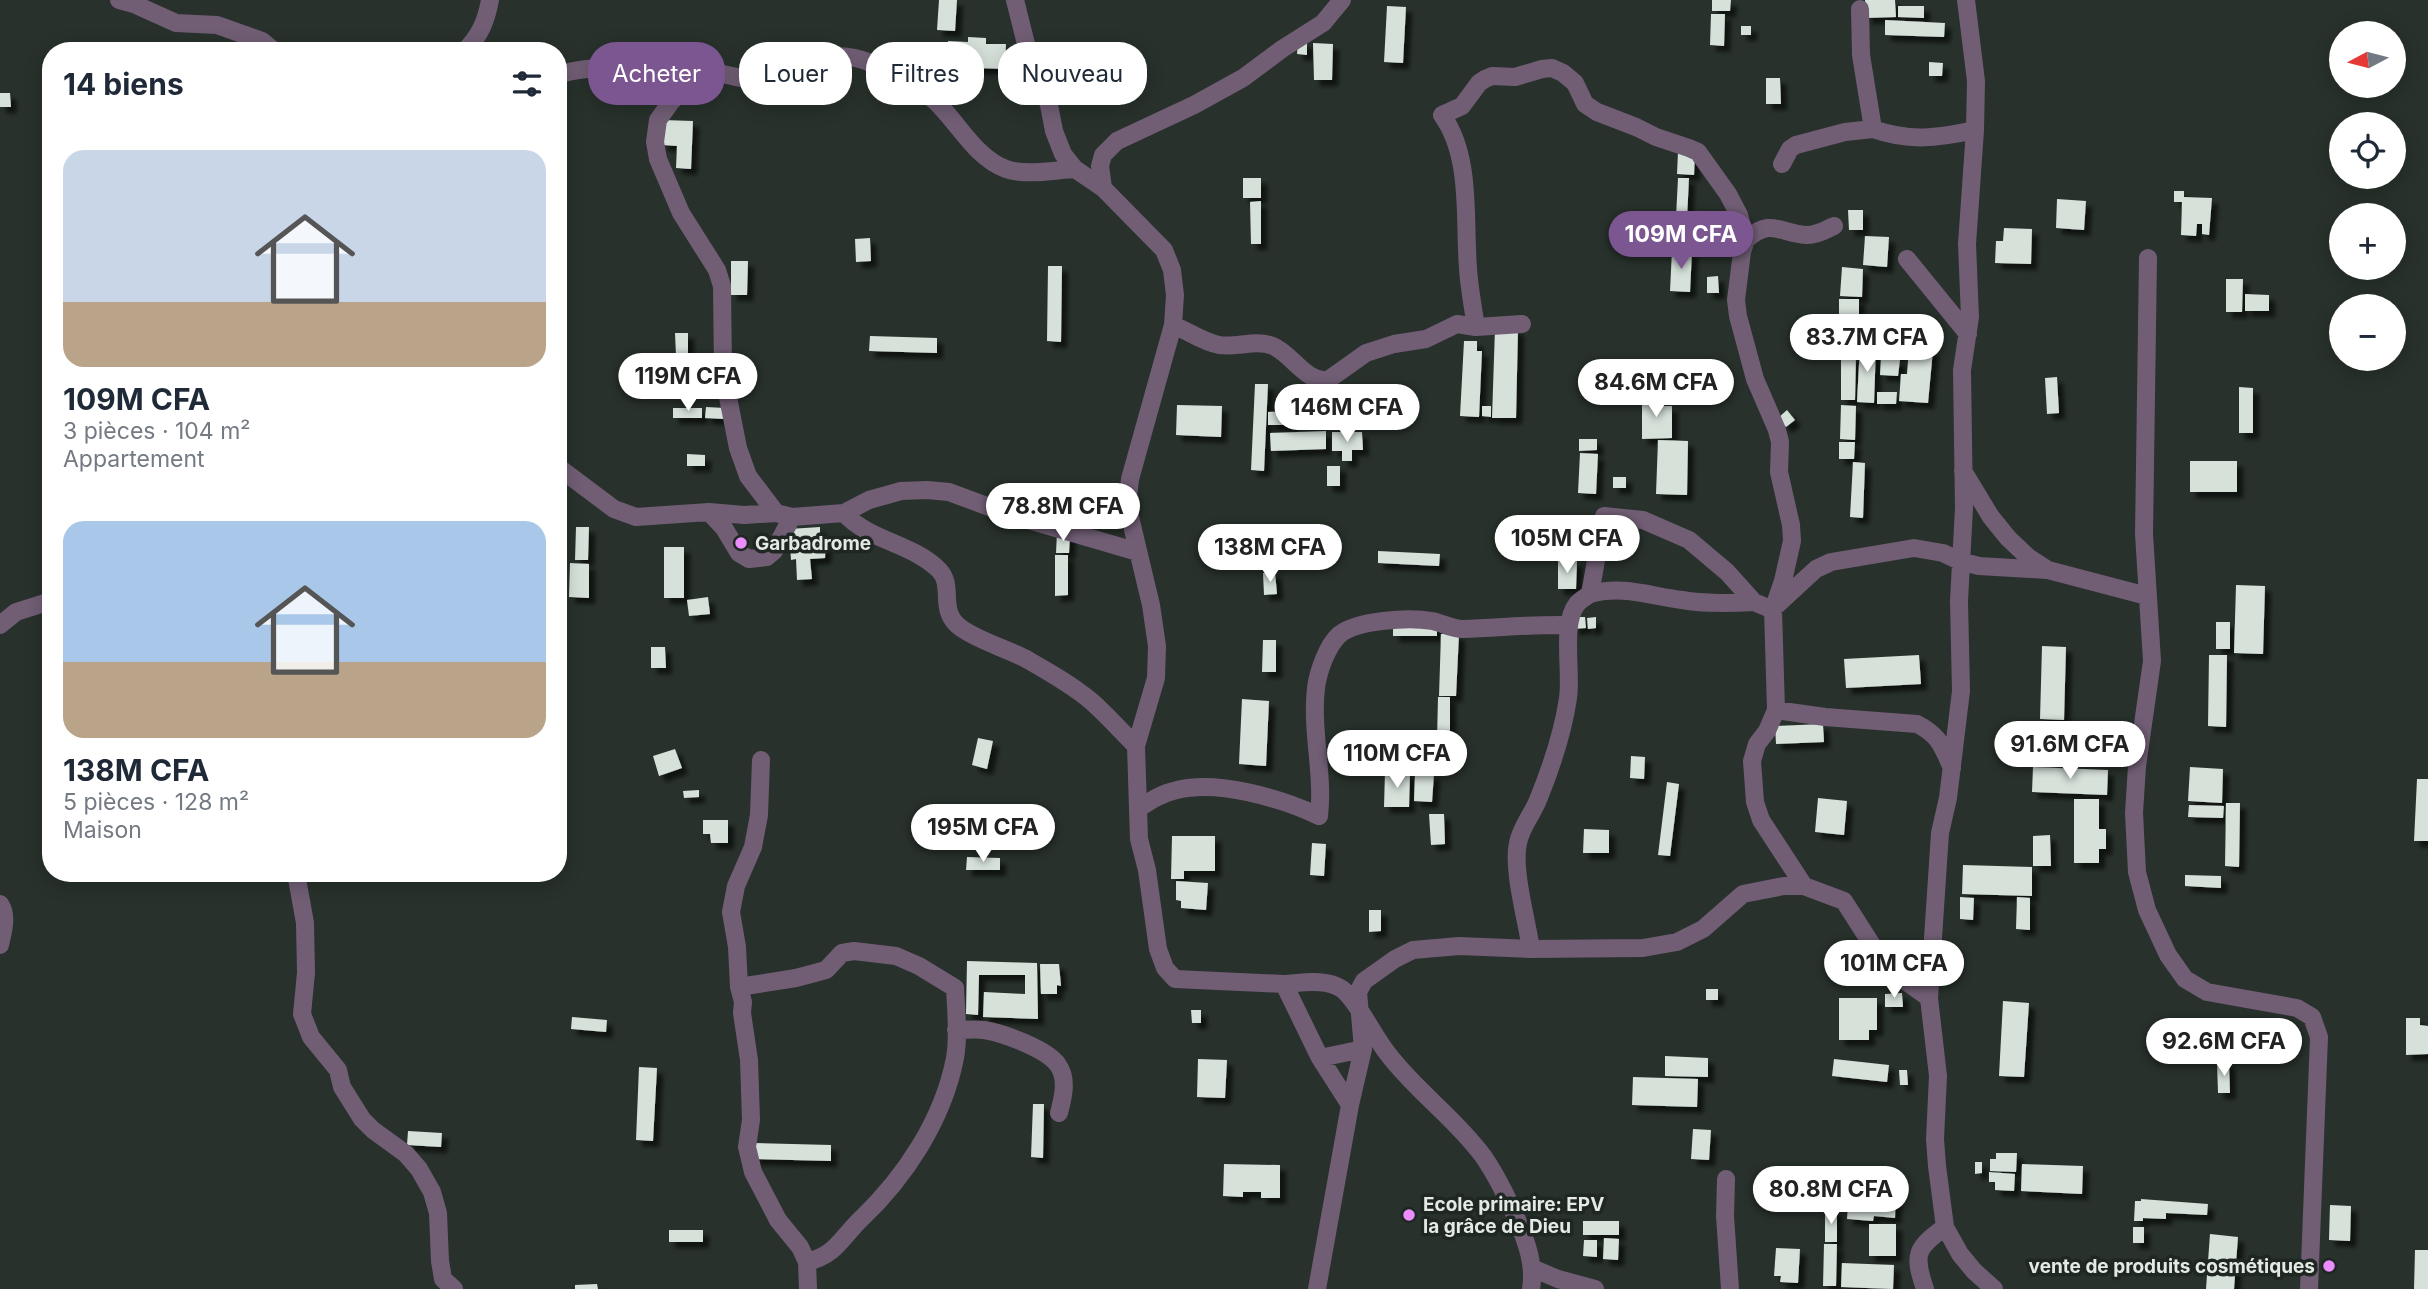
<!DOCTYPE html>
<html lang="fr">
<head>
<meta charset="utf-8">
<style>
	body { margin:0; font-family:Inter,sans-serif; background:#f2f2f3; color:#1f2937; height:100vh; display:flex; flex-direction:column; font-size:26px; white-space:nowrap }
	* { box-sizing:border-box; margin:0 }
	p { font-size:23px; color:#747a83 }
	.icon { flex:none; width:38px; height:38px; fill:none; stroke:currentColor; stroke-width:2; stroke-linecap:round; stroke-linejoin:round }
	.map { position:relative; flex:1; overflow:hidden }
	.sheet { position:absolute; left:42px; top:42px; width:525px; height:840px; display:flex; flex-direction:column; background:#fff; border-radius:28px; box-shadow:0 4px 18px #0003 }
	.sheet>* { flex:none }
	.hud { position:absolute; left:588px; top:42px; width:665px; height:63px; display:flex; gap:14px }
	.needle { width:46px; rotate:263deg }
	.fabs { position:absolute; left:2329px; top:21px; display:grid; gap:14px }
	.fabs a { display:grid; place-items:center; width:77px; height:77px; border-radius:50%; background:#fff; box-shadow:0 4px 18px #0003; font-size:35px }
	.price { position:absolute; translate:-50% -60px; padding:0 16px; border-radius:24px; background:#fff; color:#222; font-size:23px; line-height:46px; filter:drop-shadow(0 2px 4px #0008) }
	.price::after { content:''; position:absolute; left:50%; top:42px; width:21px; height:16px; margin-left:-10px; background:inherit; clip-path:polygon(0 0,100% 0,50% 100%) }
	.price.on { background:#7b5690; color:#fff }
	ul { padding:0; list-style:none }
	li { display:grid; align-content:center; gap:14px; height:371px; padding:0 21px }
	li span { display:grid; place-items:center; height:217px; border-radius:21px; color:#555 }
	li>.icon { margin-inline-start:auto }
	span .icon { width:126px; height:126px; fill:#fffc; stroke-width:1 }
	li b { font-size:30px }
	h2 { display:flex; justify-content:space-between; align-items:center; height:84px; padding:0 21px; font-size:30px }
	.pill { padding:0 24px; border-radius:28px; background:#fff; box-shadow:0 4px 18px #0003; font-size:24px; line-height:63px }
	.pill.on { background:#7b5690; color:#fff }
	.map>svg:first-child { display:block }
	.building { fill:#d6e1da; filter:url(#shadow) }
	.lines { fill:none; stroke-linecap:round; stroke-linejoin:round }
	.street { stroke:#715e75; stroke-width:18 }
	.poi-dot { fill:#eb8dfc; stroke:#1e2722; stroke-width:2.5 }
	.labels { text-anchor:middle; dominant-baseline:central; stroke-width:7; stroke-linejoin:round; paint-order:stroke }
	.poi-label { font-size:19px; font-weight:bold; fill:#e4e9e6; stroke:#1e2722; text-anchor:start }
</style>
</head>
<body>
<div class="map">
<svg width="2428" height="1289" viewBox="0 0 2428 1289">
	<defs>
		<filter id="shadow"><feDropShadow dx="6" dy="6" stdDeviation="2" flood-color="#0009"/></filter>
	</defs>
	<rect width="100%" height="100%" fill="#28312b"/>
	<path class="building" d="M939,0H957L955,31L937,30Z
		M1712,0H1731L1730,11H1712Z
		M1865,0H1895L1896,17L1866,18Z
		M1387,6L1406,7L1403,63L1384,62Z
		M1898,6H1924V18L1898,17Z
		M1711,14H1725L1724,46L1710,45Z
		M1885,20L1945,23L1944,37L1885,35Z
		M1741,26H1751V35H1741Z
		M968,37L986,38V44H1006L1005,69L947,67L948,41L968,42Z
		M1298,42H1307V55L1297,54Z
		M1313,43L1333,44L1332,80H1314Z
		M1929,62L1943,63L1942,76H1929Z
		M1766,78H1780L1781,104H1766Z
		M0,93H10L11,107H0Z
		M663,120L693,121L691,169L676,168L677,146L662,145Z
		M1678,152H1695L1694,175L1677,174Z
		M1243,178H1261V198H1243Z
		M1678,178H1689L1687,218L1676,217Z
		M2174,191H2184V197L2212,198L2209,235L2202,234V224H2197L2196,236L2181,235L2182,202H2174Z
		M2057,199L2086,201L2084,230L2056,228Z
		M1261,201V244H1251L1250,202Z
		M1848,210H1863V230H1849Z
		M1673,226L1693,227V248L1673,247Z
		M2004,228L2032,229L2031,264L1995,263L1996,241H2003Z
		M1865,236L1889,237L1887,267L1863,265Z
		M870,238L871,261L856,262L855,239Z
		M1672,250L1692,251L1690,292L1670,291Z
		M731,261H748L747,295H731Z
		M1048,266H1062L1061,342L1047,341Z
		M1842,267L1863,269L1862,297L1840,296Z
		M1718,276L1719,293H1707V277Z
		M2226,279H2243L2242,312H2226Z
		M2245,294L2269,295V311H2245Z
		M1839,299H1859V342H1839Z
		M1495,328L1518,329L1516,418H1492Z
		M675,333H688V356H676Z
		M870,336L937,338V353L869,351Z
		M1464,341H1477V351H1482L1479,417L1460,416Z
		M1879,344H1900L1899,355H1879Z
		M1860,345L1876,346L1874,403L1857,402Z
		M1909,348L1933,350L1928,403L1899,401L1901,374H1907Z
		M1841,357H1856L1855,400H1841Z
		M1881,358L1900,360L1898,376L1880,375Z
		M2057,377L2059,413L2047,414L2045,378Z
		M1255,384H1268L1264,471L1251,470Z
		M2239,387L2253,388V433H2239Z
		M1327,392L1364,393V411H1327Z
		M1877,392H1897L1896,404H1877Z
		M1642,397H1660V406H1672V438L1642,439Z
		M1177,405L1222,406L1221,437L1176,435Z
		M1841,405L1856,406L1855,440L1840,439Z
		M1482,406H1491V417L1482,416Z
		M706,407L725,408L724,419L705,418Z
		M673,408H702V418H673Z
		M1787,410L1795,420L1786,427L1778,418Z
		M1294,411L1295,425H1268V412Z
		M1315,412L1316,423L1305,424L1303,414Z
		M1326,431V449L1271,451L1270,433Z
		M1332,432H1362L1363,450H1352V461H1342V451H1332Z
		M1579,439H1597V450L1579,451Z
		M1658,440L1688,441L1687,495L1656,494Z
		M1839,442H1855L1854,459H1839Z
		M1580,453L1598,454L1596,494L1578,493Z
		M687,454L705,455V466H687Z
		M2190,461H2237V492H2190Z
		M1853,462L1865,463L1863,518L1850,517Z
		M1327,466H1340V486H1327Z
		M1613,477H1626V488H1613Z
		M576,527H589L588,560H575Z
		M820,527V539H826L825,558L810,559L812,579L797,580L796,559L791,560L789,529Z
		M1057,533L1070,534L1069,553H1056Z
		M664,547H684V598H664Z
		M1378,551L1440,554L1439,566L1378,563Z
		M1055,555H1068V595L1055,596Z
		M1558,560L1577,561L1576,589H1558Z
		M570,563L589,564V598L569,597Z
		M1275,572L1277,594L1264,595L1263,573Z
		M2236,585L2265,586L2263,654L2234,653Z
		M708,597L710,614L689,616L687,600Z
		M1573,617H1585L1586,628L1573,629Z
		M1596,617V628L1588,629L1587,618Z
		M2216,622H2230V649H2216Z
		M1393,623H1437V636H1393Z
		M1441,634H1459L1456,696H1439Z
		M1263,640H1276V672H1262Z
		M2042,646L2066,647L2064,720L2040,719Z
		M651,647H665L666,668H651Z
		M1919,655L1921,684L1846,688L1844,659Z
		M2209,655H2227L2226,727L2208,726Z
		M1438,697H1450V741L1437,740Z
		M1242,699L1269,701L1266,766L1239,764Z
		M2038,722L2050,723L2048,765H2036Z
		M1823,724L1824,742L1776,744L1775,726Z
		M978,738L993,741L987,769L972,765Z
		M675,749L682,768L659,776L653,756Z
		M1631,756L1645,757L1644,779L1630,778Z
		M2033,767L2108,770L2107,795L2032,792Z
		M2190,767L2223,769L2222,803L2188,801Z
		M1385,772L1410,773L1409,807H1384Z
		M1415,773L1434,774L1432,802L1414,801Z
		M2417,779H2428V841H2414Z
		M1667,782L1679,784L1670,856L1658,855Z
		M699,790V797L684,798L683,791Z
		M1818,798L1847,801L1844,835L1815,832Z
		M2074,799H2099V829H2106V849H2099V863H2074Z
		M2226,803H2240L2239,867L2225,866Z
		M2189,805L2224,806L2223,818L2188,817Z
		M1429,814H1444L1445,844L1431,845Z
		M703,820H728V843H711L710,834H703Z
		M1584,829L1609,830V853H1583Z
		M2050,835L2051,866H2033V836Z
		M1172,836H1215V871H1184V879H1171Z
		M1312,843L1326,844L1324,876L1310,875Z
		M967,857L1000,858V870H966Z
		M1963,865L2032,867V896L1962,894Z
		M2185,875L2221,876V888L2185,886Z
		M1176,881L1208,883L1206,910L1181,908V901L1176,900Z
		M1960,897L1974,898L1973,920L1960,919Z
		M2017,897L2030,898V930L2016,929Z
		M1369,910H1381V931L1369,932Z
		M967,961L1037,963L1038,1019L983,1017L984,992L1025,994V975H979L978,1015L966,1014Z
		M1040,964H1059L1061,986L1057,985V994H1041Z
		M1706,989H1718V1000H1706Z
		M1902,993L1903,1007H1885V994Z
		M1839,998H1877V1030H1869V1040H1839Z
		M2003,1001L2029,1003L2024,1077L1999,1076Z
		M1191,1010H1201V1023H1192Z
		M572,1017L607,1020L606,1032L571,1029Z
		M2406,1018H2420V1025L2428,1026V1054L2406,1055Z
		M1665,1056L1708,1058V1077L1665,1076Z
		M1198,1059L1227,1060L1225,1098L1197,1097Z
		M1834,1059L1889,1065L1887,1082L1832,1076Z
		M2217,1062H2229L2230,1093H2218Z
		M639,1067L657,1068L653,1141L636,1140Z
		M1899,1070H1907L1908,1085H1900Z
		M1633,1077L1698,1079L1697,1107L1632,1105Z
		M1033,1104H1044L1043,1158L1031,1157Z
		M1693,1129L1711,1130L1709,1160L1691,1159Z
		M408,1131L442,1133L441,1147L407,1145Z
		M753,1143L831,1145V1161L753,1159Z
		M1996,1153H2017L2016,1172L1990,1171V1159H1996Z
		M1975,1162H1982V1173L1975,1174Z
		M1224,1164L1280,1165V1198H1261V1192H1243V1197L1223,1196Z
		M2022,1164L2083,1166L2082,1194L2021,1191Z
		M1989,1172L2015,1174L2014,1191L1995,1190V1182H1989Z
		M1825,1187H1843L1844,1195L1826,1196Z
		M1849,1189L1896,1191L1895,1218L1874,1216L1873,1221L1847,1219Z
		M2141,1199L2208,1204L2207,1215L2166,1213V1219L2143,1218V1221H2134L2135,1201H2141Z
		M2330,1205L2351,1206L2350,1241L2329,1240Z
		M1825,1210H1837V1242H1825Z
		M1583,1221H1619V1235H1583Z
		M1869,1224H1896V1256H1869Z
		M2133,1227H2144V1243H2133Z
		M669,1230H703V1242H669Z
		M2210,1234L2238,1237L2234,1289H2206Z
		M1604,1238L1619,1239L1618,1260L1603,1259Z
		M1584,1240H1597V1257L1583,1256Z
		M1824,1244H1837L1836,1286H1823Z
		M1776,1248L1800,1249L1798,1283L1780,1282L1781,1276H1774Z
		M2415,1250H2428V1289H2414Z
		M1842,1263L1894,1265L1893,1289L1841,1287Z
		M597,1284L598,1289H575V1285Z"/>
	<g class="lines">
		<path class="street" d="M119,0L134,4L176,23L217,25L262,41L274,51
			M1015,0L1028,52L1049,105L1054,131L1063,154L1075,169L1103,188L1164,250L1172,270L1175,295L1173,325L1130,479L1128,498L1130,517L1151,605L1157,646L1156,678L1136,746L1139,839L1147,870L1158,949L1165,968L1175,979L1284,984L1320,1058L1350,1105L1317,1289
			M1966,0L1976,81L1975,130L1967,244L1970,317L1962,370L1964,508L1959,601L1961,691L1948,798L1940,833L1929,998L1938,1076L1935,1139L1937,1166L1945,1227L1960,1254L1974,1271L1994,1289
			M1860,9L1861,55L1873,129C1910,142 1937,138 1975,130
			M465,51C480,35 486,22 490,0
			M703,70L671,102L658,120L655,142L658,159L681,213L717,270L722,286L723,372L738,448L748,476L776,513
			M558,75C588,64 668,65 701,70C726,73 750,83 775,81C791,79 804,67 818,61C841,50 867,60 889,71C907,80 927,92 941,107C961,128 978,159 1006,169C1026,176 1055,170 1075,169
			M1782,164L1790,149L1796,145L1845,132L1873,129
			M1103,188L1100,166L1103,155L1117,141L1194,105L1243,78L1282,49L1323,23L1342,0
			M1746,240C1772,216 1781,235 1808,235C1818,235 1825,230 1834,226
			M2148,258L2144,534L2152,661L2137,766L2134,813L2137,872L2147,910L2168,955L2185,979L2207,992L2297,1008L2312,1017L2319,1037L2309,1289
			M1907,259L1968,334
			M1173,325C1188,331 1203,342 1219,345C1236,348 1256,339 1273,346C1292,354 1306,383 1328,380L1366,353L1394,344L1426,339L1457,324L1476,327L1522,324
			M1476,327C1473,307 1469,287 1468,268C1464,218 1472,157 1442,115L1462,106L1479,83L1485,79L1492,76L1515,77L1542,69L1552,68L1563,73L1575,83L1585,104L1597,112L1636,127L1656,137L1689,148L1698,152L1728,194L1739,215L1746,240L1742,252L1736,300L1738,316L1755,379L1777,430L1780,442L1779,472L1791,525L1792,541L1783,581L1773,610
			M558,467L614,509L636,517L709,512L744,515L776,513L792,517L844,513L869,500L901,491L927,490L949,492L1008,514L1138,552
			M1963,471L1991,517L2008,538L2028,557L2048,570L2147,596
			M709,512L724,528L739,553L749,559L767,557L774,551L792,517
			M844,513C869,541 912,543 939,570C955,586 937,611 961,628C981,642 1006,648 1028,660C1049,672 1072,685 1091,701C1107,715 1121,731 1136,746
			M1590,594C1622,585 1650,596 1682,600C1706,604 1730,603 1754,602
			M1777,605L1816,569L1831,562L1914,548L1943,553L1960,561L1979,566L2048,570
			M0,625L16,612L51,601
			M1776,710L1825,717L1917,724C1939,735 1942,746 1952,768
			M761,760L759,815L753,847L736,886L731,912L737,947L739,987L743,1002L742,1013L749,1060L751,1120L747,1147L753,1172L778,1220L800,1247L807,1262
			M1138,809C1150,801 1162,793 1177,790C1219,780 1280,798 1319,816C1324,774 1311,731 1316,688C1318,672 1327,646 1339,635C1356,620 1410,617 1432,621C1443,623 1451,629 1463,629C1498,628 1534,624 1569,625
			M296,873L305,923L306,973L302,1014L311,1037L338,1070L342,1087L362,1119L373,1130L406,1154L419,1169L432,1192L438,1213L440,1261L443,1279L454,1289
			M0,904C8,916 3,931 0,945
			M1531,949C1527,921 1512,869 1518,843C1521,827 1532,815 1538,800C1551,768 1563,733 1568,698C1572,673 1561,623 1577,604C1580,600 1586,597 1590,594L1604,516L1643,520L1689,540L1727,572L1754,602L1773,610L1776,710L1767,731L1757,744L1752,761L1755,802L1761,820L1804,886
			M1284,984C1302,983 1326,978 1342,989C1357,1000 1374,1037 1388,1054C1416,1091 1455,1118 1483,1156C1497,1176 1508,1199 1518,1222C1527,1243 1535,1266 1531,1289
			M739,987L796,978L826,970L842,953L854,951L896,956L919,966L955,988C956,1011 959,1036 955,1058C943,1120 905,1177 861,1219C841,1238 836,1255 807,1262L808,1289
			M956,1030C966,1030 975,1029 984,1030C1003,1033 1047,1049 1058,1065C1068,1079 1063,1098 1059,1113
			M1320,1058L1363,1049
			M1350,1105L1363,1049L1358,992L1364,981L1395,959L1413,950L1459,946L1531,949L1643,948L1677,942L1703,929L1743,894L1784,886H1804L1844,901L1881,959L1901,978L1929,998
			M1726,1179L1725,1216L1730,1289
			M1532,1268L1558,1279L1595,1289
			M1925,1289C1913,1254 1916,1248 1945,1227"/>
	</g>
	<g class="poi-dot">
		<circle cx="741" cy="543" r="7"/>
		<circle cx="1409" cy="1215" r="7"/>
		<circle cx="2329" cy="1266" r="7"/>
	</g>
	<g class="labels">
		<g class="poi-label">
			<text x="755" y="543">Garbadrome</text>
			<text x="1423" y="1204">Ecole primaire: EPV<tspan x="1423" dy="22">la grâce de Dieu</tspan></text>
			<text x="2315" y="1266" text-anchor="end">vente de produits cosmétiques</text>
		</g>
	</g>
</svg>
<div class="fabs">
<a><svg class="needle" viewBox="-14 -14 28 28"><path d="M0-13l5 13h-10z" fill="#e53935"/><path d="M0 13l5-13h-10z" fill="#747a83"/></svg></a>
<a><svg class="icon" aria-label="locate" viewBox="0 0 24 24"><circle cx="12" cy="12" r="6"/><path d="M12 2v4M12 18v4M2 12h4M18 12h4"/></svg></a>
<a>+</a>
<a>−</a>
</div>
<b class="price on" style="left:1681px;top:271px">109M CFA</b>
<b class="price" style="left:1867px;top:374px">83.7M CFA</b>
<b class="price" style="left:688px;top:413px">119M CFA</b>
<b class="price" style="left:1656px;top:419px">84.6M CFA</b>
<b class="price" style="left:1347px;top:444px">146M CFA</b>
<b class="price" style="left:1063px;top:543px">78.8M CFA</b>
<b class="price" style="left:1567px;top:575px">105M CFA</b>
<b class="price" style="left:1270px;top:584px">138M CFA</b>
<b class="price" style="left:2070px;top:781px">91.6M CFA</b>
<b class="price" style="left:1397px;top:790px">110M CFA</b>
<b class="price" style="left:983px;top:864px">195M CFA</b>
<b class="price" style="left:1894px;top:1000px">101M CFA</b>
<b class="price" style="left:2224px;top:1078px">92.6M CFA</b>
<b class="price" style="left:1831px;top:1226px">80.8M CFA</b>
<div class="hud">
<a class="pill on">Acheter</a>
<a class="pill">Louer</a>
<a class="pill">Filtres</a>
<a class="pill">Nouveau</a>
</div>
<section class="sheet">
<h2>14 biens<svg class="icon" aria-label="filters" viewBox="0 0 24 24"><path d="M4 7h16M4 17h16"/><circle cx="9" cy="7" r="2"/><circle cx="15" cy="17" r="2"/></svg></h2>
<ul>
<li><span style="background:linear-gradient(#c9d6e8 70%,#b9a48a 0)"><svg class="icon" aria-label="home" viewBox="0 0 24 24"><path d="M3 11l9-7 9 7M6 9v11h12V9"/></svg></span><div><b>109M CFA</b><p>3 pièces · 104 m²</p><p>Appartement</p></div></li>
<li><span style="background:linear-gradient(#a9c7e8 65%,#b9a48a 0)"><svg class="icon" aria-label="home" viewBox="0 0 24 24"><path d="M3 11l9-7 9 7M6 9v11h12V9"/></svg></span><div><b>138M CFA</b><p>5 pièces · 128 m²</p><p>Maison</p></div></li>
</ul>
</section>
</div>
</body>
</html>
